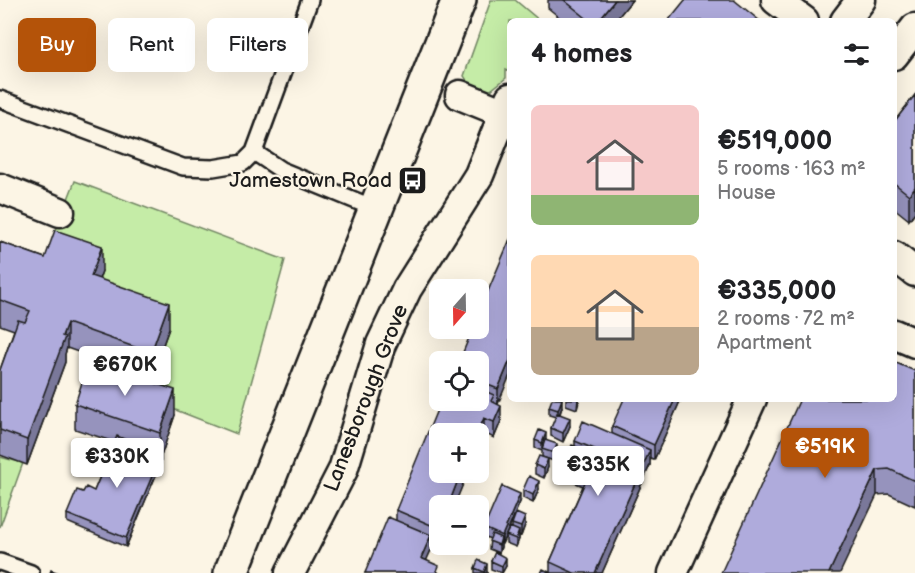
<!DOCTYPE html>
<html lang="en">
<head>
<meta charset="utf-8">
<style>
	body { margin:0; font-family:"Balsamiq Sans",sans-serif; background:#f6f6f6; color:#202124; height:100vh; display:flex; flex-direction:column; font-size:22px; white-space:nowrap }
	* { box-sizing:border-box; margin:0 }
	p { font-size:20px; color:#757577 }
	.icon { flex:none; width:33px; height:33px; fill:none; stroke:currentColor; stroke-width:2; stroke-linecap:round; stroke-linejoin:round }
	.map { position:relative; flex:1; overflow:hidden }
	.sheet { position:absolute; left:507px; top:18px; width:390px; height:384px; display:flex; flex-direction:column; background:#fff; border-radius:9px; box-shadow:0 6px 24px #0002 }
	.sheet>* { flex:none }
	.guide { position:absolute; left:18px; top:18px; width:399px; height:54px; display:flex; gap:12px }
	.needle { width:39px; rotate:200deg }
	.tools { position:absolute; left:429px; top:279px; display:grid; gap:12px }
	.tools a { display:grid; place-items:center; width:60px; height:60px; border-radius:9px; background:#fff; box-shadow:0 6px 24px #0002; font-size:30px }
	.price { position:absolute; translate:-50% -51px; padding:0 14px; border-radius:6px; background:#fff; color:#222; font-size:20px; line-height:39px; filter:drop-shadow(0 2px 3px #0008) }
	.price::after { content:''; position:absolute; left:50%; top:36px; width:18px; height:14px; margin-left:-9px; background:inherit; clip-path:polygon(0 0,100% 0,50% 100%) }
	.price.on { background:#b45309; color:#fff }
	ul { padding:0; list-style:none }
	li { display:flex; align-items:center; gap:18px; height:150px; padding:0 24px }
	li span { display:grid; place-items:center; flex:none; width:168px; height:120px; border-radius:9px; color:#555 }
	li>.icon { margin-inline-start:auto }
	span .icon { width:72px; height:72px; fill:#fffc; stroke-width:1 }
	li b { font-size:26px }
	h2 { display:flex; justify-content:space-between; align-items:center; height:72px; padding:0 24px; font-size:26px }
	.tag { padding:0 21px; border-radius:9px; background:#fff; box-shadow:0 6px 24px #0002; font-size:21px; line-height:54px }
	.tag.on { background:#b45309; color:#fff }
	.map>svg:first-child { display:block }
	.green { fill:#c5eca7; stroke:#708462; stroke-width:1.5 }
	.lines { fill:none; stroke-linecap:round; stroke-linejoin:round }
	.service-casing { stroke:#1c1c1c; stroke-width:20 }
	.minor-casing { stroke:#1c1c1c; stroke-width:33 }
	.tertiary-casing { stroke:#1c1c1c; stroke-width:38 }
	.service { stroke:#fcf5e5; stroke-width:15 }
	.minor { stroke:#fcf5e5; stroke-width:28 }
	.tertiary { stroke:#fcf5e5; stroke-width:33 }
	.wall { fill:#9693bd; stroke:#1c1c1c; stroke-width:1.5 }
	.shaded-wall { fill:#7a789a; stroke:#1c1c1c; stroke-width:1.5 }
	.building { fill:#afabdc; stroke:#1c1c1c; stroke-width:1.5 }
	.labels { text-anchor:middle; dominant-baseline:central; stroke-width:4.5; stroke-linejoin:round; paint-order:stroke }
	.poi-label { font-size:21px; fill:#1c1c1c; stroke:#fcf5e5; text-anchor:end }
	.street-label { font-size:21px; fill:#1c1c1c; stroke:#fcf5e5 }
</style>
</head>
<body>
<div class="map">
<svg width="915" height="573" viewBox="0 0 915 573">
	<rect width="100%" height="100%" fill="#fcf5e5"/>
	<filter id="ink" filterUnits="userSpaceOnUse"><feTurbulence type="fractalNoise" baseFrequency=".0167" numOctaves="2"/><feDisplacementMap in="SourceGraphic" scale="12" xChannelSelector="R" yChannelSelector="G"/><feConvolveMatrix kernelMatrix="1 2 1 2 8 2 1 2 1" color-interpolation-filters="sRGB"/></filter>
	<g filter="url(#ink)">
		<path class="green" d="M491,0H515L540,21H510V72L506,70V78L487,93L470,85L464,76Z
			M75,181L285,260L237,434L81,373L86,355L91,301L56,230Z
			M0,457L23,463L0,527Z"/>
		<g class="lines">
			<defs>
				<path id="service" d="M0,99L183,167L213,168L243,163L254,152L310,0
					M254,152L281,170L376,209
					M0,562L31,573"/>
				<path id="minor" d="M776,0L804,21
					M845,21L861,0
					M894,55L915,28
					M460,95L504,113
					M0,188L60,212
					M894,256L915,272
					M894,334L915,343
					M290,573L343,470L381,344L407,289L479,175L510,98
					M673,573L752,399"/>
				<path id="tertiary" d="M231,573L459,0"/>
			</defs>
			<use href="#service" class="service-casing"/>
			<use href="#minor" class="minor-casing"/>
			<use href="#tertiary" class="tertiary-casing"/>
			<use href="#service" class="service"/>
			<use href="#minor" class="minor"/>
			<use href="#tertiary" class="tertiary"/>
		</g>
		<path class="wall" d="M548,0H632L615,21H564L548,8Z
			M915,95V212L909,220L894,208V122Z
			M510,239L498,404L501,421L494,438L484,433L438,543L431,540V550L426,560L439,573H365L396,520V510L478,400V362Z
			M0,242L45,258L102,271L99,279L169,328L151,378L67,348L65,354V362L27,465L0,455V370L14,330L0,325Z
			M915,371V506L889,494L877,495L800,399Z
			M566,399H579L577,409L566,405Z
			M681,399L654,460L650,459V465L602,573H541L550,572V562L583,486L564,478V463L575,446V441L612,433V426Z
			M75,404L175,415L161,456V463L126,547L67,522V514L94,491L114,442L75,429Z
			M549,407H562L560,414L570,426L563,442L551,436V428L556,417L549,415Z
			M535,440H546L557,453L554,461L542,457V451L535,448Z
			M535,465L548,467L544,478L535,474Z
			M539,489L533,503L523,498V490Z
			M520,502L507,532L512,528V524L525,525L521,536L519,535V539L516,547L506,543V535L502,544H501V547L499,553L489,549L490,539L484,536V528Z
			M491,561L506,566L502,573L491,569Z
			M475,568L487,572V573H475Z"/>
		<path class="shaded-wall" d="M615,0H632L615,21H598Z
			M915,187V212L909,220V195Z
			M102,246V271L91,301V276Z
			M169,303V328L151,378V353Z
			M67,323V348L65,354V362L27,465V440Z
			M510,360V375L498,404V389Z
			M175,390V415L161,456V463L126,547V538L160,456V433Z
			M562,399V407L558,418V410Z
			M578,399H579V402L577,409Z
			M675,399H681L654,460V445Z
			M501,406V421L494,438V422Z
			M484,418V433L478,446V434H477Z
			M570,418V426L563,442V433Z
			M546,433V441L542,449V443Z
			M557,444V453L554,461V453Z
			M650,450V465L602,573H595Z
			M548,459V467L544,478V469Z
			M877,470V495L840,573H829Z
			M461,472H468L454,506H448Z
			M539,481V489L533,503V495Z
			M520,494V502L502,544V536Z
			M525,517V525L521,536V527Z
			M440,525V540L438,543V528Z
			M519,531V539L516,547V539Z
			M431,535V550L421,573V558Z
			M501,538V547L499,553V545Z
			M506,558V566L502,573V566Z
			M487,564V573H484Z"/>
		<path class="building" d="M564,0H615L598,21H590Z
			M685,0H734L760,21H668Z
			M915,95V187L909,195L894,183V122Z
			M55,230L102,246L91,276L169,303L151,353L67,323L62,336L65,337L27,440L0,430V370L18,320L25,322L30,311L0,300V242L45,258Z
			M510,239V360L498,389L478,381V362H459L473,328H478V315Z
			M89,361L175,390L160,433L75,404Z
			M894,362L915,371V481L889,469L877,470L829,573H721L800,399H894Z
			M478,388L494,395L491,401L501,406L494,422L484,418L477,434H440V472H461L448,506H440V525L438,528L396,510L441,400H478Z
			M552,399H562L558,410L549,407Z
			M624,399H675L654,445L612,426Z
			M557,413L570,418L563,433L551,428Z
			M583,421L650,450L595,573H574L550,562L589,473L564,463L572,445L597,456L599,451L575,441Z
			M539,430L546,433L542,443L535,440Z
			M117,436L161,455L126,538L67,514L77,490L83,492L86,487L94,491Z
			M545,440L557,444L554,453L542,449Z
			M539,456L548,459L544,469L535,465Z
			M529,476L539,481L533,495L523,490Z
			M502,486L520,494L502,536L484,528Z
			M516,513L525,517L521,527L512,524Z
			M388,517L431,535L421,558L439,566L436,573H365Z
			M510,527L519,531L516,539L506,535Z
			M492,534L501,538L499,545L489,541Z
			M495,552L506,558L502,566L491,561Z
			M478,560L487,564L484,572L475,568Z
			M543,569L551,573H541Z
			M51,570L59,573H50Z"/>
	</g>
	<defs>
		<symbol id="bus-square" viewBox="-11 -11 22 22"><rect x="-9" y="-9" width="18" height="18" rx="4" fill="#1c1c1c" stroke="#fcf5e5"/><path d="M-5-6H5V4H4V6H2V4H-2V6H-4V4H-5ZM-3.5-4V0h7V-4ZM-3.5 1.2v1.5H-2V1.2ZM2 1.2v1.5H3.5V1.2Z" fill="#fff"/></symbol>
	</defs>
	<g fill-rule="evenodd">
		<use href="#bus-square" x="396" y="164" width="33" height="33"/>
	</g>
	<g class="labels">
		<g class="poi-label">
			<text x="392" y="180">Jamestown Road</text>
		</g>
		<g class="street-label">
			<text transform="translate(366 398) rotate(-69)">Lanesborough Grove</text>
		</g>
	</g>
</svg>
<div class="tools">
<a><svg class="needle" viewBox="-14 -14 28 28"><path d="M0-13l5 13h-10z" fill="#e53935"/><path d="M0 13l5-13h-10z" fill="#757577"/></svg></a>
<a><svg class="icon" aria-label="locate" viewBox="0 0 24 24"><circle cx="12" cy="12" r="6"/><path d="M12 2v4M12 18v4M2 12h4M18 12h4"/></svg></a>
<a>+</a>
<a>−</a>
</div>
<b class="price" style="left:125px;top:397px">€670K</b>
<b class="price on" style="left:825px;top:479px">€519K</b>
<b class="price" style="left:117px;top:489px">€330K</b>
<b class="price" style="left:598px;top:497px">€335K</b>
<div class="guide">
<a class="tag on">Buy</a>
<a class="tag">Rent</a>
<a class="tag">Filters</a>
</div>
<section class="sheet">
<h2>4 homes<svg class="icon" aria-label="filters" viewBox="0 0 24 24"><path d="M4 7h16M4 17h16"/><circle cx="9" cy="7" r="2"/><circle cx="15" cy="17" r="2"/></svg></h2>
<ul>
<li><span style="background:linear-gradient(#f6c9c9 75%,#8fb573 0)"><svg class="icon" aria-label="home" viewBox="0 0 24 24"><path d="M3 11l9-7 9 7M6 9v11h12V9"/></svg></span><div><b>€519,000</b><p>5 rooms · 163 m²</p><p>House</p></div></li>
<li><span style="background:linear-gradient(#ffd9b3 60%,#b9a48a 0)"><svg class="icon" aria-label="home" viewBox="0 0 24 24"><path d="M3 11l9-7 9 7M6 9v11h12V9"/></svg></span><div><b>€335,000</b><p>2 rooms · 72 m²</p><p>Apartment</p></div></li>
</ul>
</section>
</div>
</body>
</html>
